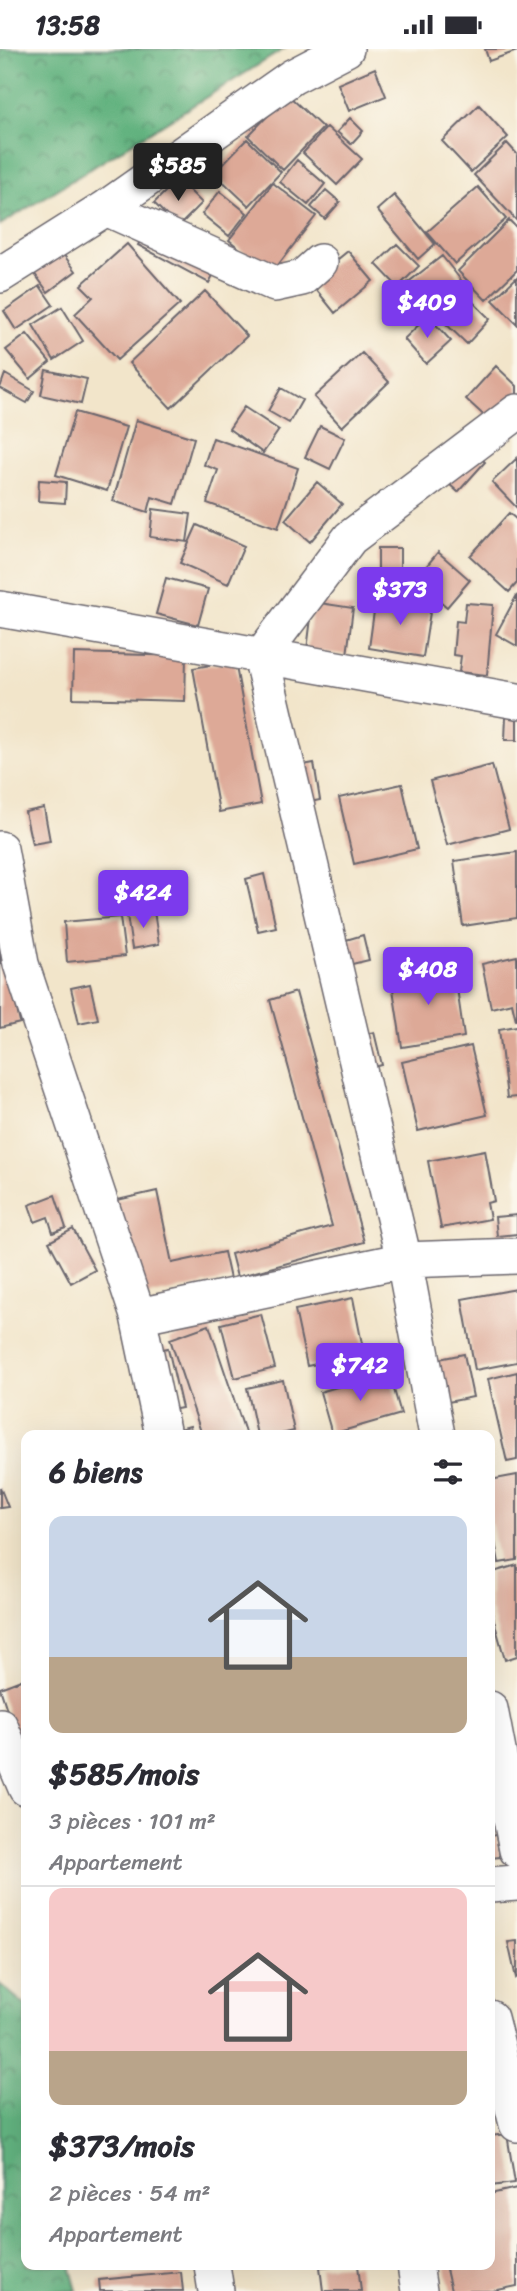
<!DOCTYPE html>
<html lang="fr">
<head>
<meta charset="utf-8">
<style>
	body { margin:0; font-family:Sriracha,sans-serif; background:#f7f7f7; color:#2b2b33; height:100vh; display:flex; flex-direction:column; font-size:26px; white-space:nowrap }
	* { box-sizing:border-box; margin:0 }
	p { font-size:23px; color:#7c7c81 }
	.icon { flex:none; width:38px; height:38px; fill:none; stroke:currentColor; stroke-width:2; stroke-linecap:round; stroke-linejoin:round }
	.map { position:relative; flex:1; overflow:hidden }
	.panel { position:absolute; left:21px; top:1381px; width:474px; height:840px; display:flex; flex-direction:column; background:#fff; border-radius:14px; box-shadow:0 7px 28px #0002 }
	.panel>* { flex:none }
	.price { position:absolute; translate:-50% -60px; padding:0 16px; border-radius:7px; background:#7c3aed; color:#fff; font-size:23px; line-height:46px; filter:drop-shadow(0 2px 4px #0008) }
	.price::after { content:''; position:absolute; left:50%; top:42px; width:21px; height:16px; margin-left:-10px; background:inherit; clip-path:polygon(0 0,100% 0,50% 100%) }
	.price.active { background:#222; color:#fff }
	ul { padding:0; list-style:none }
	li { display:grid; align-content:center; gap:14px; height:371px; padding:0 28px }
	li+li { border-top:2px solid #e1e1e2 }
	li span { display:grid; place-items:center; height:217px; border-radius:14px; color:#555 }
	li>.icon { margin-inline-start:auto }
	span .icon { width:126px; height:126px; fill:#fffc; stroke-width:1 }
	li b { font-size:30px }
	h2 { display:flex; justify-content:space-between; align-items:center; height:84px; padding:0 28px; font-size:30px }
	.status { display:flex; justify-content:space-between; align-items:center; height:49px; padding:0 35px; background:#fff; direction:ltr }
	.status svg { height:19px; fill:currentColor }
	.map>svg:first-child { display:block }
	.forest { fill:url(#forest-crowns); stroke:#426a5d; stroke-width:2 }
	.building { fill:#dda997 }
	.lines { fill:none; stroke-linecap:round; stroke-linejoin:round }
	.minor-casing { stroke:#6b666d; stroke-width:38 }
	.minor { stroke:#fff; stroke-width:35 }
</style>
</head>
<body>
<div class="status"><b>13:58</b><svg viewBox="0 0 49 12"><path d="M0 12V9h3v3zM5 12V6h3v6zM10 12V3h3v9zM15 12V0h3v12zM26 1h20v11H26zM47 4h2v5h-2z"/></svg></div>
<div class="map">
<svg width="517" height="2242" viewBox="0 0 517 2242">
	<defs>
		<pattern id="forest-crowns" width="20" height="18" patternUnits="userSpaceOnUse" patternTransform="scale(1.75)"><rect width="20" height="18" fill="#62b27f"/><path d="M2 6a3 3 0 1 1 6 0M12 15a3 3 0 1 1 6 0" fill="none" stroke="#509069"/></pattern>
	</defs>
	<rect width="100%" height="100%" fill="#fbf7ec"/>
	<filter id="ink" filterUnits="userSpaceOnUse"><feTurbulence type="fractalNoise" baseFrequency=".0143" numOctaves="2"/><feDisplacementMap in="SourceGraphic" scale="14" xChannelSelector="R" yChannelSelector="G"/><feConvolveMatrix kernelMatrix="1 2 1 2 8 2 1 2 1" color-interpolation-filters="sRGB"/></filter>
	<filter id="wash" filterUnits="userSpaceOnUse"><feTurbulence type="fractalNoise" baseFrequency=".00686" numOctaves="4" result="noise"/><feDisplacementMap in="SourceGraphic" scale="28" xChannelSelector="R" yChannelSelector="G"/><feGaussianBlur stdDeviation="1.57" result="paint"/><feColorMatrix in="noise" values="0 0 0 0 0 0 0 0 0 0 0 0 0 0 0 0 0 1.4 0 .05"/><feComposite in="paint" operator="in"/></filter>
	<g filter="url(#wash)">
		<rect width="100%" height="100%" fill="#f2e5ca"/>
		<path class="forest" d="M0,0H284L0,176Z
			M0,1935L26,1957V2216H70L77,2242H0Z"/>
		<g id="blocks">
			<path class="building" d="M485,0H517V2L489,12Z
				M375,19L386,47L349,62L338,35Z
				M288,46L323,79L283,121L248,87Z
				M479,56L508,88L471,123L442,92Z
				M350,69L363,82L351,95L337,83Z
				M327,78L362,110L337,136L303,104Z
				M247,90L281,123L249,157L214,124Z
				M507,94L517,105V172L474,126Z
				M297,111L325,135L308,156L280,133Z
				M178,130L202,154L178,178L154,154Z
				M273,134L316,167L271,225L229,191Z
				M478,138L506,170L455,215L427,183Z
				M326,141L340,153L325,170L311,158Z
				M220,142L247,164L229,187L202,165Z
				M394,146L435,195L418,210L377,161Z
				M509,171L517,179V221L486,251L458,222Z
				M147,179L218,217L209,234L138,196Z
				M127,195L180,255L117,311L75,265L93,248L81,236Z
				M397,195L419,217L398,238L376,215Z
				M56,196L76,222L48,243L29,217Z
				M348,202L373,232L335,264L310,233Z
				M442,207L464,235L419,270L397,242Z
				M517,228V275L493,251Z
				M40,237L53,256L16,281L4,262Z
				M205,242L247,287L171,359L129,314Z
				M468,248L490,270L467,295L444,273Z
				M62,258L83,292L54,311L33,276Z
				M428,267L451,292L426,315L404,290Z
				M27,285L50,313L30,330L6,301Z
				M362,304L389,333L342,378L314,348Z
				M496,317L517,337V371L504,385L466,350Z
				M46,321L87,330L81,355L41,346Z
				M5,325L34,342L27,354L0,339Z
				M281,339L302,351L289,374L268,362Z
				M244,358L279,381L263,404L229,380Z
				M75,363L126,378L107,442L56,426Z
				M136,371L194,389L175,455L152,448L148,463L113,452Z
				M320,377L345,389L330,420L305,408Z
				M457,387L485,413L458,443L429,417Z
				M213,389L298,419L278,479L207,454L218,421L204,416Z
				M517,409V459L492,433Z
				M39,431L66,433L65,454L38,452Z
				M317,433L342,455L310,493L285,471Z
				M153,460L191,465L187,493L150,488Z
				M509,464L517,471V534L509,543L470,507Z
				M197,476L244,497L228,535L180,514Z
				M378,499H400V525H378Z
				M438,503L470,531L447,558L415,531Z
				M166,529L208,540L198,576L156,565Z
				M517,546V597L496,585Z
				M376,548L431,557L423,608L369,599Z
				M313,553L353,559L347,606L307,601Z
				M466,554L493,556L487,626L459,623L461,607L453,606L456,572L464,573Z
				M74,604L186,607L185,652L73,649Z
				M235,612L261,755L219,763L193,619Z
				M506,667H517V691H505Z
				M314,714L320,751L300,755L293,718Z
				M492,716L509,780L447,796L430,732Z
				M402,735L417,800L354,815L339,749Z
				M44,759L50,792L32,795L25,763Z
				M517,803V869L463,877L454,812Z
				M264,825L276,878L258,882L246,830Z
				M154,862L159,895L132,900L127,866Z
				M120,868L125,907L67,913L64,873Z
				M0,886L20,974L0,979Z
				M363,886L369,911L352,915L346,891Z
				M517,907V971H516L512,954L491,959L482,915Z
				M454,918L464,988L402,998L391,927Z
				M90,935L98,970L79,974L71,939Z
				M296,943L364,1193L237,1228L231,1205L332,1177L270,951Z
				M517,977V1048L507,1049L499,980Z
				M374,983L382,1016L362,1021L354,988Z
				M471,997L487,1066L418,1082L402,1013Z
				M485,1101L494,1152L487,1154L490,1170L441,1179L428,1112Z
				M157,1142L172,1214L224,1203L230,1230L133,1250L113,1152Z
				M55,1146L66,1179L53,1184L48,1168L35,1173L29,1156Z
				M517,1166V1185L497,1187L495,1168Z
				M73,1180L95,1221L71,1234L49,1193Z
				M517,1240V1313L475,1321L462,1250Z
				M353,1249L364,1305L307,1317L295,1261Z
				M261,1265L275,1319L235,1329L221,1275Z
				M209,1276L246,1386H202L170,1290Z
				M168,1299L182,1359L166,1362L152,1302Z
				M464,1305L473,1348L443,1354L434,1311Z
				M389,1323L401,1365L332,1385L320,1343Z
				M517,1323V1411L507,1413L488,1330Z
				M283,1331L294,1382L277,1386H257L247,1339Z
				M190,1377L192,1386H176L175,1381Z
				M517,1426V1511L499,1514L490,1467V1431Z
				M0,1438L8,1458L0,1459Z
				M517,1516V1607L505,1611L490,1557V1524Z
				M26,1629V1692L18,1695L0,1639Z
				M496,1786L500,1808L490,1809V1787Z
				M517,1892V1928L516,1929L508,1893Z
				M507,2085L515,2134L490,2137V2087Z
				M517,2139V2237L493,2242H451L445,2216H490V2145Z
				M344,2216H358L361,2242H323L320,2218Z
				M181,2223L183,2242H100L99,2231Z"/>
		</g>
	</g>
	<g filter="url(#ink)">
		<use href="#blocks" fill-opacity="0" stroke="#6b666d" stroke-width="2"/>
		<g class="lines">
			<defs>
				<path id="minor" d="M106,159L275,235L302,229L320,213
					M0,226L106,159L292,28L346,0
					M0,560L517,652
					M0,800L21,915L138,1267L163,1386
					M138,1267L404,1211L517,1207
					M437,1386L404,1211L261,607L350,489L517,363
					M490,1660L517,1801
					M0,1677L26,1739
					M490,1836L517,1834
					M490,1969L517,2075
					M212,2216L216,2242
					M415,2216L419,2242"/>
			</defs>
			<use href="#minor" class="minor-casing"/>
			<use href="#minor" class="minor"/>
		</g>
	</g>
</svg>
<b class="price active" style="left:178px;top:154px">$585</b>
<b class="price" style="left:427px;top:291px">$409</b>
<b class="price" style="left:400px;top:578px">$373</b>
<b class="price" style="left:143px;top:881px">$424</b>
<b class="price" style="left:428px;top:958px">$408</b>
<b class="price" style="left:360px;top:1354px">$742</b>
<section class="panel">
<h2>6 biens<svg class="icon" aria-label="filters" viewBox="0 0 24 24"><path d="M4 7h16M4 17h16"/><circle cx="9" cy="7" r="2"/><circle cx="15" cy="17" r="2"/></svg></h2>
<ul>
<li><span style="background:linear-gradient(#c9d6e8 65%,#b9a48a 0)"><svg class="icon" aria-label="home" viewBox="0 0 24 24"><path d="M3 11l9-7 9 7M6 9v11h12V9"/></svg></span><div><b>$585/mois</b><p>3 pièces · 101 m²</p><p>Appartement</p></div></li>
<li><span style="background:linear-gradient(#f6c9c9 75%,#b9a48a 0)"><svg class="icon" aria-label="home" viewBox="0 0 24 24"><path d="M3 11l9-7 9 7M6 9v11h12V9"/></svg></span><div><b>$373/mois</b><p>2 pièces · 54 m²</p><p>Appartement</p></div></li>
</ul>
</section>
</div>
</body>
</html>
